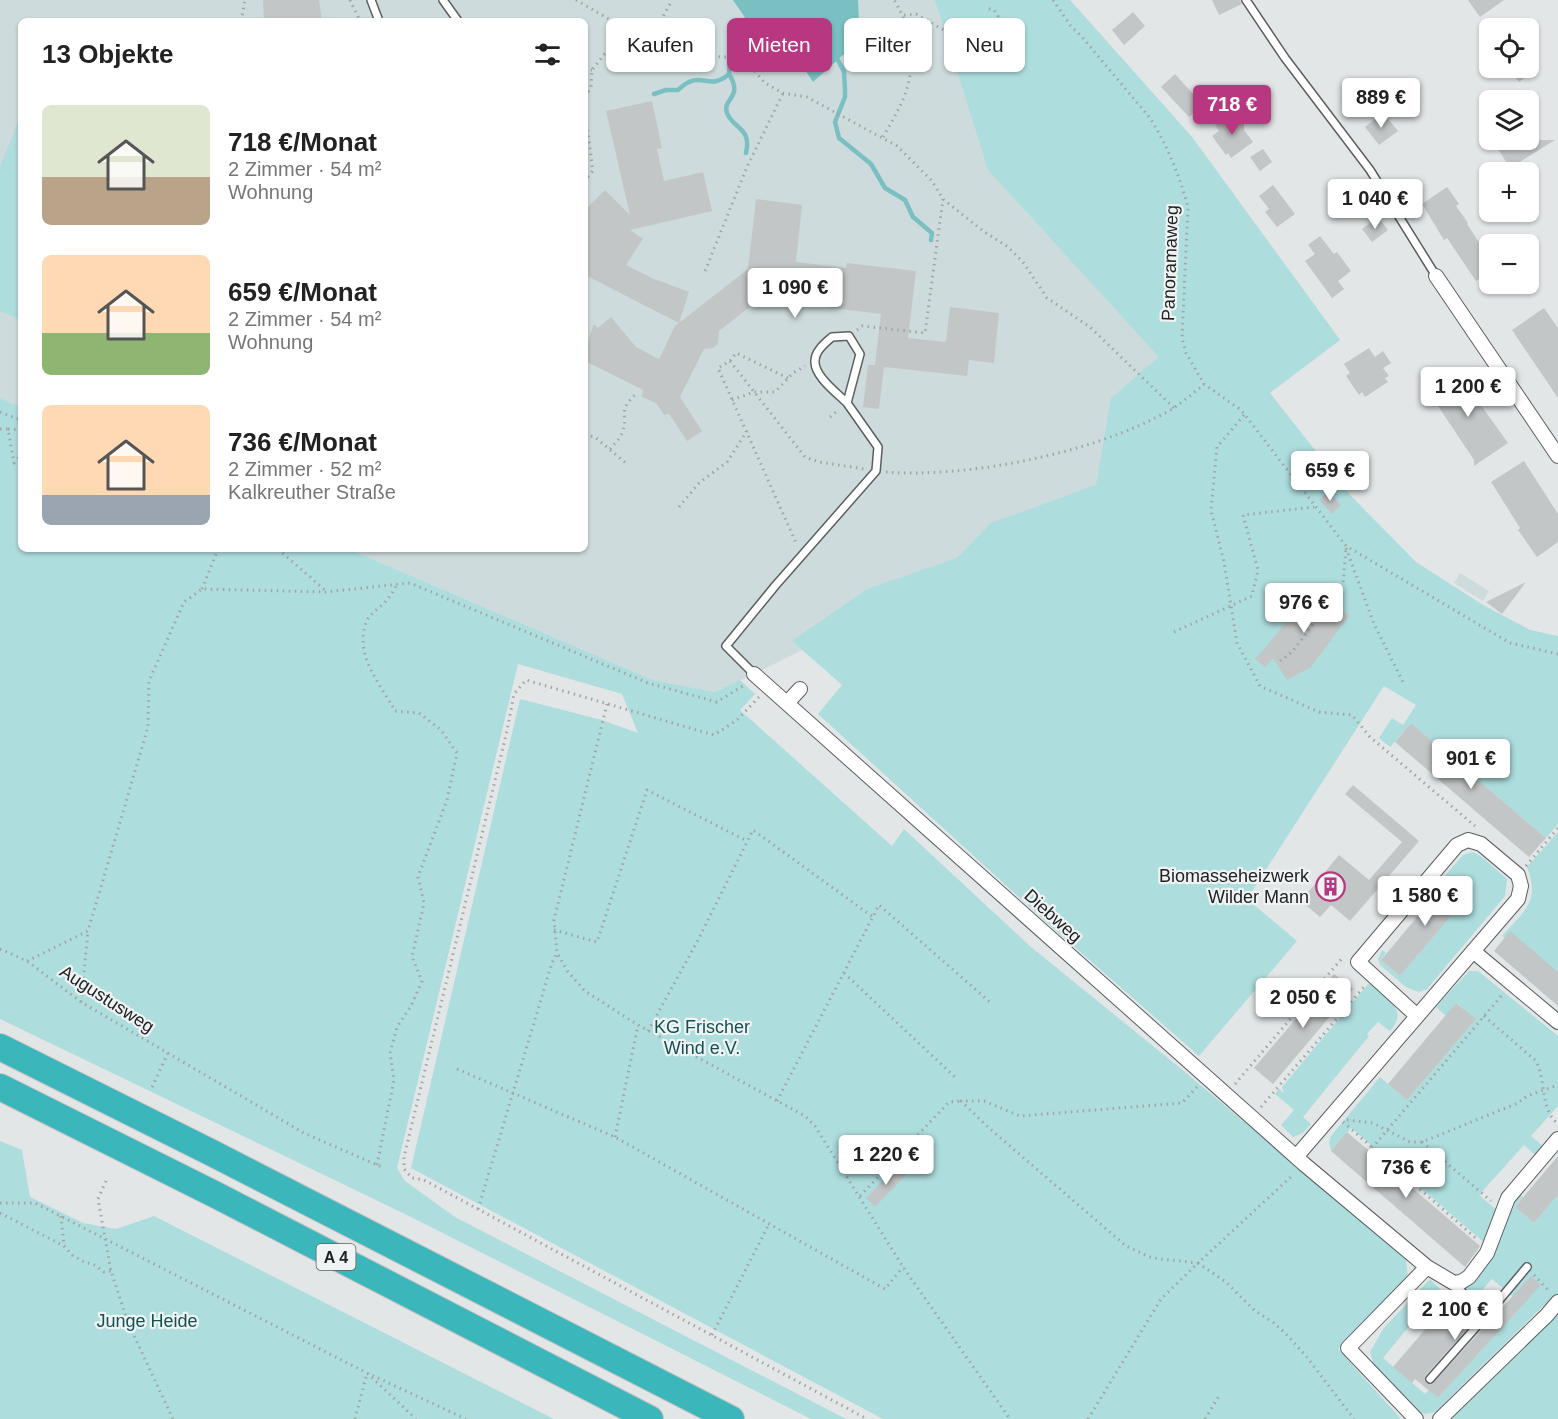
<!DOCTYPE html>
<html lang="de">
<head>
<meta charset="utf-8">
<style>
	body { margin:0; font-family:Arial,sans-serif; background:#f6f6f6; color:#222; height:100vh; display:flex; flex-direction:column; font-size:22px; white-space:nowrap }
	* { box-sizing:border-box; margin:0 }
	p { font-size:20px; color:#767676 }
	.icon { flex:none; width:33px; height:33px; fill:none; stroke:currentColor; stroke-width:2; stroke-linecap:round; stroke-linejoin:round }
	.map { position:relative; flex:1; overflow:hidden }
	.side { position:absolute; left:18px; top:18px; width:570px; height:534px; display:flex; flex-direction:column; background:#fff; border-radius:9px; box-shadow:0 2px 4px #0004 }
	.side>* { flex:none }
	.banner { position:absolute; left:606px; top:18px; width:570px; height:54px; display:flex; gap:12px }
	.fabs { position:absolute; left:1479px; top:18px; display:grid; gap:12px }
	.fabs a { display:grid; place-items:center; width:60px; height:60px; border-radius:9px; background:#fff; box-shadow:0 2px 4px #0004; font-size:30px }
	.price { position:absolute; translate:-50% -51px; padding:0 14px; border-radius:6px; background:#fff; color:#222; font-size:20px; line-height:39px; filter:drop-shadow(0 2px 3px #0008) }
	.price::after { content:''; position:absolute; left:50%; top:36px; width:18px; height:14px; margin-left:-9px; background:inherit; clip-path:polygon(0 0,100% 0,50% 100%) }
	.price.current { background:#b83781; color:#fff }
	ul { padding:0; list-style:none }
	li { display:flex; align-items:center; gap:18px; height:150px; padding:0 24px }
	li span { display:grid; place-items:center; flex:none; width:168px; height:120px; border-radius:9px; color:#555 }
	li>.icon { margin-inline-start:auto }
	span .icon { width:72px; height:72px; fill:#fffc; stroke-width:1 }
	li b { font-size:26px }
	h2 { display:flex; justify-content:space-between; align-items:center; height:72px; padding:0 24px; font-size:26px }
	.tag { padding:0 21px; border-radius:9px; background:#fff; box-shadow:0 2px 4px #0004; font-size:21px; line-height:54px }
	.tag.current { background:#b83781; color:#fff }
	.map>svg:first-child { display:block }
	.built { fill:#cedbdc }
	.green { fill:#aeddde }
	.water { fill:#7abfc2 }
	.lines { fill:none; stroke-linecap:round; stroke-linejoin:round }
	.stream { stroke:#7abfc2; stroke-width:4.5 }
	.building { fill:#c3c6c6 }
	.service-casing { stroke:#5c5f60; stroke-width:10 }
	.minor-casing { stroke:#5c5f60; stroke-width:16 }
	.motorway-casing { stroke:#c1c1c1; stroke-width:28 }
	.path { stroke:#a2a5a5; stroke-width:3; stroke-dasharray:1.5 4.5; stroke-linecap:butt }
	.service { stroke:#fff; stroke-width:7 }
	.minor { stroke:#fff; stroke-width:14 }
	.motorway { stroke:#3bb7bc; stroke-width:26 }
	.labels { text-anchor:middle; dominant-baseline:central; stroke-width:4.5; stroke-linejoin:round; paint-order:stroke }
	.shield { fill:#eff3f3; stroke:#5f6161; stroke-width:1.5 }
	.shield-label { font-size:16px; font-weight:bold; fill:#212222 }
	.street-label { font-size:18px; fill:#212222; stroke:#eff3f3 }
	.poi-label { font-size:18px; fill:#212222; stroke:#eff3f3; text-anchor:end }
	.park-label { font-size:18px; fill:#135153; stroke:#eff3f3 }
</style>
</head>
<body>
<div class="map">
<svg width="1558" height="1419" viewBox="0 0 1558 1419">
	<rect width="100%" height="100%" fill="#e2e6e6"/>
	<path class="built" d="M0,0H1070L1192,137L1340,340L1269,392L802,650L754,674L715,692L653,680L349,549H585V21H21V407L0,398Z
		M1460,573L1489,591L1483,601L1454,583Z"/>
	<path class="green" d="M934,0H1070L1192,137L1340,340L1270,393L1351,496L1416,562L1483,605L1530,630L1558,636V824L1546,838L1411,723L1390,747L1379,738L1392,718L1403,725L1416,705L1384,686L1247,899L1297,941L1199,1056L1053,928L818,714L842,685L792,641L867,589L957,558L991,523L1096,485L1111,398L1159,357L988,170L937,6Z
		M21,116V320L0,311V166Z
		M0,398L21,407V549H349L653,680L715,692L740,680L755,694L740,710L892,846L904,829L1031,947L1185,1072L1406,1259L1408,1278L1338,1349L1401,1419H883L411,1168L520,699L602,720L638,733L622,694L518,664L397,1168L405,1181L455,1217L846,1419H811L409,1216L0,1019Z
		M1558,832V972L1502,936C1523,912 1541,902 1527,867Z
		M1473,852L1482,857L1507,879L1505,896L1427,989L1419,992L1406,987L1380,965L1378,959L1382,950L1386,953L1381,960L1400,976L1468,896L1450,879L1439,891L1435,887L1463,855Z
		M1469,971H1478L1558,1036V1106L1531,1136L1544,1147L1536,1156L1524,1145L1479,1195L1500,1213L1487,1245L1351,1128L1331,1151L1329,1142L1331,1136L1380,1077L1407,1100L1475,1020L1457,1003L1446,1016L1436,1007Z
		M1369,983C1385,996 1410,1009 1390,1031L1378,1022L1367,1034L1369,1036L1303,1117L1311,1124L1303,1133L1293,1137L1281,1125L1294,1110L1275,1094L1279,1089L1284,1093L1282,1087Z
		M0,1141L22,1150L30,1197L83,1223L116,1229L154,1216L554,1419H0Z
		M1517,1192L1523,1197L1515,1207L1534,1223L1558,1195V1295L1541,1308L1435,1412L1424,1414L1418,1411L1374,1365L1370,1352L1383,1329L1430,1279L1440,1289L1383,1358L1425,1394L1429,1390L1438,1398L1540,1285L1513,1297L1492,1279L1483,1289L1490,1296L1486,1301L1475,1300L1463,1288Z
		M1558,1315V1419H1451Z"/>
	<path class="water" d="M733,0H858L859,25L854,45L813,82L794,53L759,52L744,16Z"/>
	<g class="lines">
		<path class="stream" d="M838,60L844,72L845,89V97L835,122L839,138L871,164L885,188L905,200L913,217L932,233L931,240
			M729,74C744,98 722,98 727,113C733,129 752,127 746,153
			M654,94L666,90H678C702,67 707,93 729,74L730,57L734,46L745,41H754"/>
	</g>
	<path class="building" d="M263,0H319L322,21H264Z
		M1212,0H1240L1242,4L1219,15Z
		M1468,0H1504L1480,17Z
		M1133,12L1145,26L1124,45L1112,30Z
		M1508,68H1540L1519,82Z
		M1175,74L1203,105L1189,117L1161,87Z
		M652,101L662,148L657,149L664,181L703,172L712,211L630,230L643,239L626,265L652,278L689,292L679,323L585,275V210L605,190L630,215L606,111Z
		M1383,113L1398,131L1379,145L1365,127Z
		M1226,117L1229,122L1237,117L1242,119L1244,122V130L1253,142L1231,158L1228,153L1226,155L1212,136L1219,131L1215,125Z
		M1492,140H1555L1510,168Z
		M1263,149L1272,162L1260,171L1250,157Z
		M1273,185L1295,214L1277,227L1265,212L1269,209L1259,196Z
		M1447,187L1459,204L1456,206L1468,223L1467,224L1490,259V272L1476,281L1447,238L1444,240L1422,204Z
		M756,199L802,205L796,262L846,268L847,263L916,271L908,338L946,342L950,307L999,313L994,363L969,360L967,376L884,367L879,409L863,407L868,365H875L881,314L760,299L719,331L718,344L713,348L704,349L680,397L702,431L687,441L669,414L664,415L656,403L642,397L643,390L585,361V349L594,324L598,328L611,317L636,347L659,359L675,326L748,269Z
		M1378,217L1388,230L1372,242L1362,229Z
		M1320,236L1334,254L1337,252L1351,271L1338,281L1344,289L1332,298L1305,261L1315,254L1308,245Z
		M1544,308L1558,328V398L1512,330Z
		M1369,348L1375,357L1383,351L1391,363L1383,368L1389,376L1385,378L1388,382L1365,397L1362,392L1359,395L1346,376L1350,373L1344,364Z
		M1457,372L1508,443L1474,466V460L1428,391Z
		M1524,461L1558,514V542L1537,557L1518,530L1520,528L1491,482Z
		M1328,491L1341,505L1332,514L1319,500Z
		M1526,582L1502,614L1486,602Z
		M1315,584L1325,592L1323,594L1349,616L1311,667L1287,680L1273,658L1265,667L1255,659L1275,636Z
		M1411,723L1546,838L1529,857L1395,742Z
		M1353,785L1419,841L1350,921L1331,905L1320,917L1301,901L1339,855L1369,880L1402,842L1345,794Z
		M1449,879L1469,895L1400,976L1381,960Z
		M1510,931L1558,972V1006L1494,951Z
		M1334,974L1353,989L1273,1084L1254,1068Z
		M1456,1003L1476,1019L1407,1100L1388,1084Z
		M1347,1132L1480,1246L1465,1267L1331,1151Z
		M1558,1156V1195L1534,1223L1515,1207Z
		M897,1166L906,1175L875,1207L866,1198Z
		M1531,1276L1541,1285L1438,1398L1415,1379L1412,1383L1393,1367L1451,1299L1475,1320L1425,1376L1426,1383L1432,1384Z"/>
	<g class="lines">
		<defs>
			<path id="service" d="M371,0L379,21
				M443,0L458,21
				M1246,0L1285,58L1370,170L1436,276
				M754,674L726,646L775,586L876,471L878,447L847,403L860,354L849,336L832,337C825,343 815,351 815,361C814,376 837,393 847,403
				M1454,1283L1485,1317L1527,1267
				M1430,1379L1485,1317"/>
			<path id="minor" d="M1436,276L1558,456
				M754,674L1304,1164L1427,1267L1454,1283L1461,1282L1469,1277L1487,1253L1508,1198L1558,1139
				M787,703L800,689
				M1473,951L1558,1022
				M1296,1157L1518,899L1521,886L1518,875L1481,844L1468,840L1457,845L1358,962L1416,1015
				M1416,1419L1348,1348L1427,1267
				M1440,1419L1547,1315L1558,1302"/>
			<path id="motorway" d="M0,1047L212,1153L731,1419
				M0,1087L216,1195L650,1419"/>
		</defs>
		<use href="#service" class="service-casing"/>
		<use href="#minor" class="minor-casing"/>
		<use href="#motorway" class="motorway-casing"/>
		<path class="path" d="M350,0L360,21
			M576,0L649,42L686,55L743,58L765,83L783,93L807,97L897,146L932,181L943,199L983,231L1008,247L1023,262L1047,298L1090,327L1174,408
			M1053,0L1070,25L1082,37L1150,118C1167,145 1180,177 1188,207L1182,338L1186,353L1204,384L1241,410L1346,546L1510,643L1558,654
			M904,15L916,14L949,33L968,35L983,34L994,27L998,16L994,10L986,8
			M241,21L245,0
			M649,42L672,0
			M585,69L592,70
			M585,97L591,87L592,70L625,28
			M585,112L593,171L585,180
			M883,137C889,126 896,115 901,104C917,70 914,31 894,0
			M705,271L747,167L783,93
			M857,330L862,326L925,333L943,199
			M730,361L805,457L819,462L864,469
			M788,378L736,353L730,361L718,368L797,545
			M732,400L754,392H775L793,373L805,366
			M0,412L21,420
			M1244,415L1217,447L1211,510L1224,562L1237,643L1260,686L1319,712L1352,715L1370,737L1475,826
			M830,417L838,410
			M0,429H8L14,463L21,455
			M8,429L21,430
			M585,435L595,437L628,465
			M610,449C614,444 620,439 622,433C630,415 615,413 637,393
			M886,472C965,478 1080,455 1151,420C1159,416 1168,412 1175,407C1185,400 1195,392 1204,384
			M679,507L699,483L727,462L747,431
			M1346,548L1374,624L1403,682
			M278,549L326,591
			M202,589L218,549
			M1174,632L1252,596L1258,570L1243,515L1314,507
			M1280,661L1293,651L1343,584L1346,548
			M759,697L737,720L714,735L526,680L514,694L507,731L404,1157V1169L412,1178L424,1180L867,1419
			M607,704L554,920L557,953L568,972L585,991L638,1025L805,1116L815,1126L903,1267L1010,1419
			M1526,866L1558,828
			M554,930L597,942L647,790L747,841
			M0,949L27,961L81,1002L304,1133L384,1168
			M27,961L88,931L148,727L149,681L184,602L202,589L326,592L410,583L648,683L717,702L746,684
			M844,973L956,1078
			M81,1002L88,931
			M1484,1016L1536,1061C1547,1082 1539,1108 1558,1124
			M648,1031L697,942L753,830L873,917
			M457,1069L615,1137L885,1289L903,1267
			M1235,1084L1344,956
			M152,1087L168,1053
			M1197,1087L1182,1103L1020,1116L984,1101H961L989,1128L1126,1246L1152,1258L1198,1263L1294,1174
			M777,1101L879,905L991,1003
			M1261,1107L1364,987
			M1347,1120L1373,1123L1410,1142H1422L1518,1103L1527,1096L1558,1085
			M1343,1122L1478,1240
			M615,1137L638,1025
			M1422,1142L1491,1201
			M1372,1148L1503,994
			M377,1165L394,1080L390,1053L397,1027L411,1006L422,981L412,957L424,903L418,877L447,800L457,753L441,730L419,713L395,711C380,683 353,655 367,620C371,613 381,607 387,600C391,595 394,590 397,584
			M106,1181L98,1199L111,1271L128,1323L173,1419
			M860,1196L949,1102L961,1101
			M0,1203H35L367,1373L466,1419
			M478,1209L552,963L557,953
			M0,1213L64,1246L72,1255L86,1263L93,1264L104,1272L111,1271
			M61,1216L64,1246
			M1534,1275L1550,1292
			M712,1335L769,1224
			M355,1419L367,1373L416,1419
			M1088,1419L1161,1299L1198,1263L1226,1282L1254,1310L1274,1323L1286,1334L1306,1356L1354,1419
			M1205,1419L1219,1396"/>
		<use href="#service" class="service"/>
		<use href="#minor" class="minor"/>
		<use href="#motorway" class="motorway"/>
	</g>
	<defs>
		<symbol id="building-ring" viewBox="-11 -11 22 22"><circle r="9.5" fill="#eff3f3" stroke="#b83781" stroke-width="1.5"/><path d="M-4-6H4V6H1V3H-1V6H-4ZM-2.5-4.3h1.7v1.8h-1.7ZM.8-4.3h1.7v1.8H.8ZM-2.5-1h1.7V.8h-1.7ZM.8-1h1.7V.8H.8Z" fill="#b83781"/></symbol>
	</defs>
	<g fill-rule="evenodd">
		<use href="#building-ring" x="1314" y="870" width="33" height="33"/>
	</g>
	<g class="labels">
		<rect class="shield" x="316.5" y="1244" width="39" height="26" rx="4.5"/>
		<g class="shield-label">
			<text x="336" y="1257">A 4</text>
		</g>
		<g class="street-label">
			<text transform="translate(1170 263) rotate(-88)">Panoramaweg</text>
			<text transform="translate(1053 916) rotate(42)">Diebweg</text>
			<text transform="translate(107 999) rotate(33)">Augustusweg</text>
		</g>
		<g class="poi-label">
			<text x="1309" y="876">Biomasseheizwerk<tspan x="1309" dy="21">Wilder Mann</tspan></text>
		</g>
		<g class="park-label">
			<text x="702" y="1027">KG Frischer<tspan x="702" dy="21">Wind e.V.</tspan></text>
			<text x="147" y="1321">Junge Heide</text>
		</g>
	</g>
</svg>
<div class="fabs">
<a><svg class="icon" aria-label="locate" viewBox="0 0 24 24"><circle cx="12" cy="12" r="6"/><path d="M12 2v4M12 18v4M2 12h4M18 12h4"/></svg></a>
<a><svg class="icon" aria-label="layers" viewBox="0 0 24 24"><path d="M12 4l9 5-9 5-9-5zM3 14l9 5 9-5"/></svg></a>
<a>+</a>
<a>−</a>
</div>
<b class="price" style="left:1381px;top:129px">889 €</b>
<b class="price current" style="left:1232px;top:136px">718 €</b>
<b class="price" style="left:1375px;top:230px">1 040 €</b>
<b class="price" style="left:795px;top:319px">1 090 €</b>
<b class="price" style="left:1468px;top:418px">1 200 €</b>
<b class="price" style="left:1330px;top:502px">659 €</b>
<b class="price" style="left:1304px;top:634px">976 €</b>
<b class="price" style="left:1471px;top:790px">901 €</b>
<b class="price" style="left:1425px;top:927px">1 580 €</b>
<b class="price" style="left:1303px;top:1029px">2 050 €</b>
<b class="price" style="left:886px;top:1186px">1 220 €</b>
<b class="price" style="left:1406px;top:1199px">736 €</b>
<b class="price" style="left:1455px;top:1341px">2 100 €</b>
<div class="banner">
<a class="tag">Kaufen</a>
<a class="tag current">Mieten</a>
<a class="tag">Filter</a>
<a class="tag">Neu</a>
</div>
<section class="side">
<h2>13 Objekte<svg class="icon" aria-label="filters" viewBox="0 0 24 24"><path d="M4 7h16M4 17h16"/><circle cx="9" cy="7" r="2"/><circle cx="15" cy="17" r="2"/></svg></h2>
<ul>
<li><span style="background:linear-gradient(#dfe7d0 60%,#b9a48a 0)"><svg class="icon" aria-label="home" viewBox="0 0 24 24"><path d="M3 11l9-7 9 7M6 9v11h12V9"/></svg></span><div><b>718 €/Monat</b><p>2 Zimmer · 54 m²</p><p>Wohnung</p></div></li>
<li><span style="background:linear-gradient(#ffd9b3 65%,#8fb573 0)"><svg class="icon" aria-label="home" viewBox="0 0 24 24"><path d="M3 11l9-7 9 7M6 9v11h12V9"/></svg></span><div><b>659 €/Monat</b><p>2 Zimmer · 54 m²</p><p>Wohnung</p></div></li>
<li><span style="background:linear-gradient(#ffd9b3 75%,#9aa5b1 0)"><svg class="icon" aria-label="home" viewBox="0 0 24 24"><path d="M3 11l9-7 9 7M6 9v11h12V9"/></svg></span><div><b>736 €/Monat</b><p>2 Zimmer · 52 m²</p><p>Kalkreuther Straße</p></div></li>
</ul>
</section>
</div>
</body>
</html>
